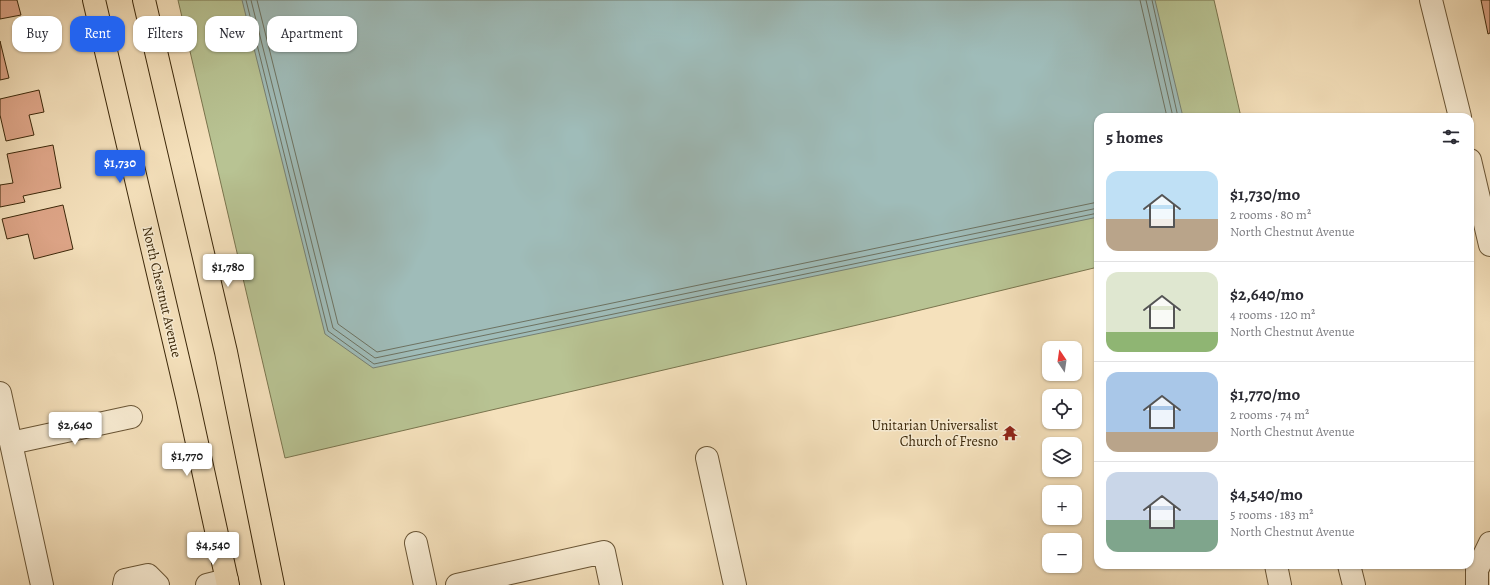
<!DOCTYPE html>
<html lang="en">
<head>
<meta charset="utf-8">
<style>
	body { margin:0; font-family:Alegreya,serif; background:#f7f7f7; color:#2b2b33; height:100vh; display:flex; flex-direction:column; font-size:15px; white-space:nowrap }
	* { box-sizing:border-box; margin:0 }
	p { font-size:13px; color:#7c7c81 }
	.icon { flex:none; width:22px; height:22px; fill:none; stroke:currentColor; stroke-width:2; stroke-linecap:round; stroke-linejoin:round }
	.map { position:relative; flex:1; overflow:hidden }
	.side { position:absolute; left:1094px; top:113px; width:380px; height:456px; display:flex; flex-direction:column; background:#fff; border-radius:12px; box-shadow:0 1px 3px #0004 }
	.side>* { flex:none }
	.hud { position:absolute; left:12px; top:16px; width:380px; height:36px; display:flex; gap:8px }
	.needle { width:26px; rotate:347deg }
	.controls { position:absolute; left:1042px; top:341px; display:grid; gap:8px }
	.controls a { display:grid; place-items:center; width:40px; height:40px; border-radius:8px; background:#fff; box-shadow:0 1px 3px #0004; font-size:20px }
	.price { position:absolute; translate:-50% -34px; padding:0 9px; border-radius:4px; background:#fff; color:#222; font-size:13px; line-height:26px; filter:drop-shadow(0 1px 2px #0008) }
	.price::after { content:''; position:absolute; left:50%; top:24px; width:12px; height:9px; margin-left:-6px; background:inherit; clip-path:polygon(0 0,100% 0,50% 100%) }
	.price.current { background:#2563eb; color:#fff }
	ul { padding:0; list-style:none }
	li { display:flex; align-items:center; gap:12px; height:100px; padding:0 12px }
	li+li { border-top:1px solid #e1e1e2 }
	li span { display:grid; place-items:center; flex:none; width:112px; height:80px; border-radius:12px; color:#555 }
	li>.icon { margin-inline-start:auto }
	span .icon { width:48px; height:48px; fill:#fffc; stroke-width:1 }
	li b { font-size:17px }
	h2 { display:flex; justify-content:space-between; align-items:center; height:48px; padding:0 12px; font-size:17px }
	.pill { padding:0 14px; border-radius:12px; background:#fff; box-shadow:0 1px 3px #0004; font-size:14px; line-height:36px }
	.pill.current { background:#2563eb; color:#fff }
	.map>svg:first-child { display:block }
	.green { fill:#b8c393; stroke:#7a754e }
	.water { fill:#9fbcb9; stroke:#778073 }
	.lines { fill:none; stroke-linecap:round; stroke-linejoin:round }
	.shore { stroke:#6d7261; stroke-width:1 }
	.building { fill:#e0a78a; stroke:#3b2709 }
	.minor-casing { stroke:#6a5636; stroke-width:24 }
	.major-casing { stroke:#3b2709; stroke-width:24 }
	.minor { stroke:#f8ecd3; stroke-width:22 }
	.major { stroke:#f5e1bc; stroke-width:22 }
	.labels { text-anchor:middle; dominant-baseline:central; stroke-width:3; stroke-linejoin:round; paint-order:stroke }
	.street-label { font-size:14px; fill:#3b2709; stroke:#f8ecd3 }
	.poi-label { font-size:14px; fill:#3b2709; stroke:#f8ecd3; text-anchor:end }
</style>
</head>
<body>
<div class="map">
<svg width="1490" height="585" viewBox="0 0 1490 585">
	<rect width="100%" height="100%" fill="#f5e1bc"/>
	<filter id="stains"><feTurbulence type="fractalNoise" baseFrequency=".005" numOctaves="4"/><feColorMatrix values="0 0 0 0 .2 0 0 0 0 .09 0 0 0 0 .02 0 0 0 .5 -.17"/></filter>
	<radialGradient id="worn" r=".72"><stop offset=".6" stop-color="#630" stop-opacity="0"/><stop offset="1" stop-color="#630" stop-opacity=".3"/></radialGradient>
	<path class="green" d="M178,0H1214L1241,117H1098V267L896,316L285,458Z"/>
	<path class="water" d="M242,0H1155L1183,117H1098V217L373,368L325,334Z"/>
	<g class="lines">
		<path class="shore" d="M246,0L328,331L374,364L1098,213
			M251,0L333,328L375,358L1098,208
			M257,0L338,324L377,352L1098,202
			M1140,0L1167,117
			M1146,0L1173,117
			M1152,0L1178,117"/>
	</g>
	<path class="building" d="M0,0H17L21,15L0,19Z
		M1481,0H1490V33L1488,34Z
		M0,41L9,78L0,80Z
		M39,90L44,112L29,115L34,135L6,141L0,115V99Z
		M53,145L61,188L23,196L25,202L0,207V185L13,183L7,154Z
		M63,205L73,249L34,259L28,234L7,239L2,219Z"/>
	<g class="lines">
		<defs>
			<path id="minor" d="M1431,0L1460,117
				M1470,160L1490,245
				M0,393L42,585
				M11,443L131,417
				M707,458L735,585
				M416,543L425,585
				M1276,565L1280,585
				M1349,565L1354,585
				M124,585L125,580L148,575L158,585
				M207,585L227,580
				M457,585L604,552L611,585
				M1477,585V570L1490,543"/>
			<path id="major" d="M94,0L187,397L228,585
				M144,0L226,352L273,585"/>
		</defs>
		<use href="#minor" class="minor-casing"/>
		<use href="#major" class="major-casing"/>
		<use href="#minor" class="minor"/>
		<use href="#major" class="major"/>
	</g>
	<defs>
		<symbol id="temple-bare" viewBox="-9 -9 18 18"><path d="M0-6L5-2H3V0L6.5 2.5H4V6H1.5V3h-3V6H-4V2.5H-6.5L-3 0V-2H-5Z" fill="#8f2418" stroke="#f8ecd3" stroke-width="2.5" paint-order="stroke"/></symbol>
	</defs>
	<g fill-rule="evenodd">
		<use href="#temple-bare" x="999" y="422" width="22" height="22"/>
	</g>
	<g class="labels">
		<g class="street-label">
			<text transform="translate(162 292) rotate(77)">North Chestnut Avenue</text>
		</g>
		<g class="poi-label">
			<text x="998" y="425">Unitarian Universalist<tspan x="998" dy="16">Church of Fresno</tspan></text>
		</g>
	</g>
	<rect width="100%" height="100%" filter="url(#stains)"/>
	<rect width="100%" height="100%" fill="url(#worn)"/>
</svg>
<div class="controls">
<a><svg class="needle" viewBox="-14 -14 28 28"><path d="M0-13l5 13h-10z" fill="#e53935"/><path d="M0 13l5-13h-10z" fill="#7c7c81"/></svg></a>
<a><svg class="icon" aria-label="locate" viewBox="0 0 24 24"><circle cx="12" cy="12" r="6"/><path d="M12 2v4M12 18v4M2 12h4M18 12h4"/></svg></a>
<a><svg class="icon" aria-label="layers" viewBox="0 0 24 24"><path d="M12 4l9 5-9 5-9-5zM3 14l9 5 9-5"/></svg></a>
<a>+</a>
<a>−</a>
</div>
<b class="price current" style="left:120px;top:184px">$1,730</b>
<b class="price" style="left:228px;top:288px">$1,780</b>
<b class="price" style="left:75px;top:446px">$2,640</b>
<b class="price" style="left:187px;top:477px">$1,770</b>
<b class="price" style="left:213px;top:566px">$4,540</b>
<div class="hud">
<a class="pill">Buy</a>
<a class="pill current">Rent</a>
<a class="pill">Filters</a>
<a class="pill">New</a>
<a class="pill">Apartment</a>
</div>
<section class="side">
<h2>5 homes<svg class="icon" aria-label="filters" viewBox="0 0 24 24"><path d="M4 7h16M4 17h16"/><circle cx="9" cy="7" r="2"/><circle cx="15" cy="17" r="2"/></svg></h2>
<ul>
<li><span style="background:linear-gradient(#bfe0f5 60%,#b9a48a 0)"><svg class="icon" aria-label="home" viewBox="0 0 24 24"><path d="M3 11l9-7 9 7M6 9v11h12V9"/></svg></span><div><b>$1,730/mo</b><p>2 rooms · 80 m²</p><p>North Chestnut Avenue</p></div></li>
<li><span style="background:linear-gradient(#dfe7d0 75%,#8fb573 0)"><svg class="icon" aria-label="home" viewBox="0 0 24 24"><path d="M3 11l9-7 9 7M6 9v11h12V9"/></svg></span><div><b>$2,640/mo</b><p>4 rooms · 120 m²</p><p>North Chestnut Avenue</p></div></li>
<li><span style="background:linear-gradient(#a9c7e8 75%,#b9a48a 0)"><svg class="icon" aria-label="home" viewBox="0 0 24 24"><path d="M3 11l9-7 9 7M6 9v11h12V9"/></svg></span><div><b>$1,770/mo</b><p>2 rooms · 74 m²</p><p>North Chestnut Avenue</p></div></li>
<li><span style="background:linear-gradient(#c9d6e8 60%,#7fa58c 0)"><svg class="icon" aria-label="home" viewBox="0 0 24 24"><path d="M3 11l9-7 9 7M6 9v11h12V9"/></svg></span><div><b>$4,540/mo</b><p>5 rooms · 183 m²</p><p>North Chestnut Avenue</p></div></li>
</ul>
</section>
</div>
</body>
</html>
